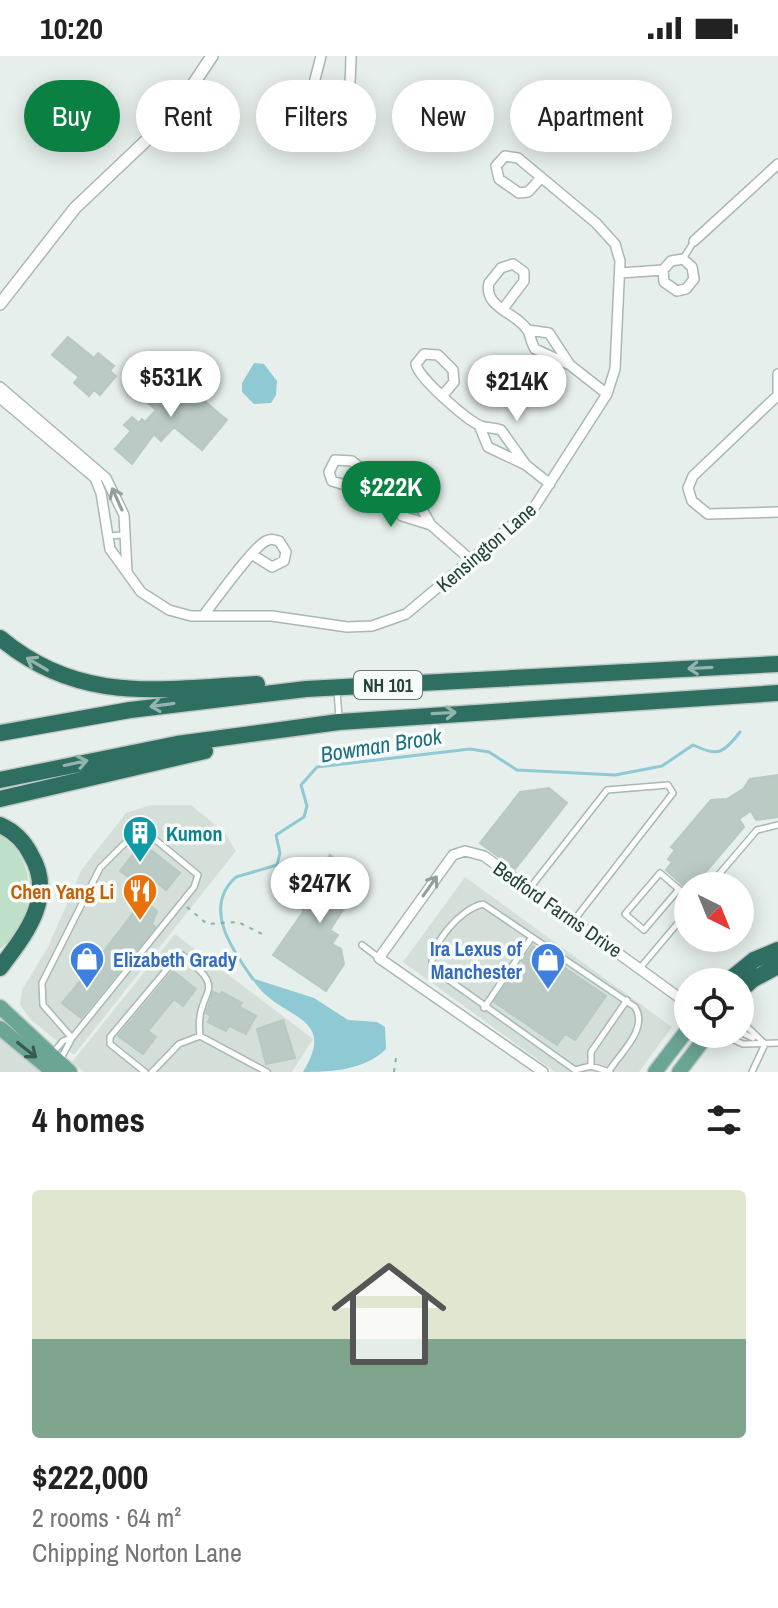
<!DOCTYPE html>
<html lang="en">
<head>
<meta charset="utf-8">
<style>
	body { margin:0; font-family:"Archivo Narrow",sans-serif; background:#f2f2f2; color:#222; height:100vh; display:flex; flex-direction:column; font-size:30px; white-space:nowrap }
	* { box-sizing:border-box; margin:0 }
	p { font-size:26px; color:#767676 }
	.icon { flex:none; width:44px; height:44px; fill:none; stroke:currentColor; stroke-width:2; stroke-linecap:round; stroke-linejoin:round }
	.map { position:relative; height:1016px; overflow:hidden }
	.drawer { display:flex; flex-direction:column; background:#fff; flex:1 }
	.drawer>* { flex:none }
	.hud { position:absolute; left:24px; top:24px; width:730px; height:72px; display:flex; gap:16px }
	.needle { width:52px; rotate:137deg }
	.controls { position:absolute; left:674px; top:816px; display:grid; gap:16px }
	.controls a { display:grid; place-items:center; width:80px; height:80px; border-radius:50%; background:#fff; box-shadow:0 4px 20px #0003; font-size:40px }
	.price { position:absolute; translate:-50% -68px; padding:0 18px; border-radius:28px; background:#fff; color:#222; font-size:26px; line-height:52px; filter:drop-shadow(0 2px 4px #0008) }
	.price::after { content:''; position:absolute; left:50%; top:48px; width:24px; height:18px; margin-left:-12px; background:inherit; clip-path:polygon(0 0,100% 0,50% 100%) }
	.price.active { background:#0b8043; color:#fff }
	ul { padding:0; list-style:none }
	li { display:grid; align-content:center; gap:16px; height:424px; padding:0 32px }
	li span { display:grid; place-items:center; height:248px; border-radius:8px; color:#555 }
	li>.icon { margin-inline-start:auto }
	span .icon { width:144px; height:144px; fill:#fffc; stroke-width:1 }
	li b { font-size:34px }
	h2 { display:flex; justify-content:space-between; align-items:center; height:96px; padding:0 32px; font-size:34px }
	.pill { padding:0 28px; border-radius:36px; background:#fff; box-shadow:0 4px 20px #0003; font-size:28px; line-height:72px }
	.pill.active { background:#0b8043; color:#fff }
	.status { display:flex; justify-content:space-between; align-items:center; height:56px; padding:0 40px; background:#fff; direction:ltr }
	.status svg { height:22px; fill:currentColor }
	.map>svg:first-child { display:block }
	.built { fill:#d4dfda }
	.green { fill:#bfe0c8 }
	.water { fill:#8ec9d4 }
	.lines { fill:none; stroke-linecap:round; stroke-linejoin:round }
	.stream { stroke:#8ec9d4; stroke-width:3 }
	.building { fill:#bbcac4; stroke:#b8c9c2; stroke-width:2 }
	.service-casing { stroke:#a8b8b2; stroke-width:8 }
	.minor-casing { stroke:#a8b8b2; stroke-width:12 }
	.tertiary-casing { stroke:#a8b8b2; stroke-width:14 }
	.primary-casing { stroke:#c2cac8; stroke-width:17 }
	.motorway-casing { stroke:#c2cac8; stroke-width:19 }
	.path { stroke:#86b3a5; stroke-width:2; stroke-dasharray:4 6; stroke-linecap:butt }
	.service { stroke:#fff; stroke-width:5 }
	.minor { stroke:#fff; stroke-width:9 }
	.tertiary { stroke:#fff; stroke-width:11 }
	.primary { stroke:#6aa596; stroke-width:14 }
	.motorway { stroke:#2f6f62; stroke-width:16 }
	.oneway { stroke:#92a09c }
	.oneway2 { stroke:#93b5ae }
	.oneway3 { stroke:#365b51 }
	.labels { text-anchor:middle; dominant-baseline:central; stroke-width:7; stroke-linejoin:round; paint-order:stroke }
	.shield { fill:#f7fbf9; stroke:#637a73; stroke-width:2 }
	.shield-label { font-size:18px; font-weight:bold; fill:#24423a }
	.street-label { font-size:20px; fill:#24423a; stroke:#f7fbf9 }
	.culture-label { font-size:20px; font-weight:bold; fill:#0d838f; stroke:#f7fbf9; text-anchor:start }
	.food-label { font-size:20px; font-weight:bold; fill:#c56008; stroke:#f7fbf9; text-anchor:end }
	.shop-label { font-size:20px; font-weight:bold; fill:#366cbe; stroke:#f7fbf9; text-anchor:end }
	.water-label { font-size:22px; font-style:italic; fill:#1c6f80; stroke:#f7fbf9 }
</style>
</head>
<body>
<div class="status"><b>10:20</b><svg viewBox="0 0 49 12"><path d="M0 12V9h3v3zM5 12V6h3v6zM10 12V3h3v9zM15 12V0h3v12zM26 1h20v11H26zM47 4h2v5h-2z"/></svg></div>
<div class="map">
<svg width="778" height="1016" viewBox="0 0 778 1016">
	<rect width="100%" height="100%" fill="#e6efeb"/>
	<path class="built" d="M151,749H191L225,777L236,795L74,999L30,963L20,949L22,934L48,891L82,813L126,757Z
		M465,821L672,971L639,1016H555L403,906Z
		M175,878L313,983L292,1016H84L72,1006Z
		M0,981L43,1016H0Z"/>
	<path class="green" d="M0,776C39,807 39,862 0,893Z"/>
	<path class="water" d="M254,307L264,308L277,325L276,339L271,347L254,348L242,336V327Z
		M252,922L314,942L348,964L377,966L385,971L386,993C365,1014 331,1016 303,1016C340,956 276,965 252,922Z"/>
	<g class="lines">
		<path class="stream" d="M253,923C232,894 202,851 236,821L277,809L280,797L276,779L304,761L307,750L301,729L317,711L470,693L489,696L517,714L615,719L662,710L693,689C718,700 722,699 740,676"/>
	</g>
	<path class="building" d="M68,281L94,302L98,297L114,310L110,315L116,320L100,339L94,334L89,340L74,327L79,321L52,299Z
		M145,322L167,341L180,325L227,364L202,394L174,371L161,385L154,378L132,408L115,393L131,375L124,369L132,361L139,367L142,363L145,366L156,354L133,334Z
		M778,719V761L756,764L751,755L739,763L744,771L694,830H684L666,814L672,806L668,803L675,794L671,791L711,744L727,743L743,733L750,723Z
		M549,732L567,747L515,813L480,787L520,736Z
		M142,787L180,817L166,834L146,818L138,828L120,815Z
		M330,799L356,817L358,831L330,874L338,879L332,888L341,893L344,908L326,935L273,899L303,856L300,841Z
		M143,844L157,855L152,868L155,871L81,962L62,947L95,907L91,904L97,896L101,899Z
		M533,890L606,940L575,984L565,978L557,989L494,946L508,926L513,929L527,909L522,905Z
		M173,915L196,933L183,950L174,943L148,975L156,981L143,998L118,980Z
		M213,936L220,939L222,936L242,947L239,951L256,960L246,978L229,970L226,975L208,966L211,960L206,957Z
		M283,964L295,1002L266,1008L257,973Z"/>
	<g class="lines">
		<defs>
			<path id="service" d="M683,203L694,185
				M106,480L124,479
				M337,635L339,661
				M709,830L757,774L778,769
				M530,832L607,734L668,729L673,737L575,863
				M679,833L644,874L625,858L660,817L688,841
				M362,889L379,902
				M640,912L688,855
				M484,952L532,881
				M740,964L764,987
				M740,976L753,982
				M721,978L743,988L778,987
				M52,998L63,985L71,982
				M60,1004L72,982L194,831L198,819L151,780L141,776L132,780L100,812L42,927L43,949L72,982
				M591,1010V996L627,944
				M609,1015C620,997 649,973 635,951L483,848C460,853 430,888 432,912L575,1014L591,1010L610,1016
				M145,1016L110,988V981L178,900L182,899C233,938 194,931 200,980
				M152,1016L179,988L200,980L267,1016
				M752,1016L765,988"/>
			<path id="minor" d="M321,0L312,35L319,52C354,71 350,20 351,0
				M694,185L778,108
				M620,217L663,214L664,226L677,235L686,233L694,223L692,211L683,203L671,205L663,214
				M503,253L524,225V216L513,208L501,212L489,227C483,252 518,257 528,275C531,281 531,287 535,293L570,309L607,338
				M528,274L549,277L570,309
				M778,318V341
				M0,331L106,422L124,459L127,516
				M443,339L454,326L453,314L438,299L424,298L416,308C418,322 468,365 481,370C487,372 495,372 501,374L526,409
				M777,340L693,420L688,432L692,445L708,458L778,456
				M0,342L95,422L101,437L110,493L141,536L169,554L191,560H272L347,571L372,570L406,558L535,450L607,338L615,313L620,205L615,188L596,167L518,102L505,100L496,110L499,123L519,137L528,136L541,122
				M479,369L488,391L526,409L550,428
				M362,414L345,429L332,425L329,416L335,404L352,405L388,435L402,460L431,469
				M388,435L416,443L431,469L472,505
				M203,560C215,545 253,491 266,485C272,482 274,484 279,485L286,496L284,505L272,511L253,499
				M543,1016L379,902L453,799L465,795L484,800L688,948"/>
			<path id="tertiary" d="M0,248L75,152L172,60L212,0"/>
			<path id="primary" d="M0,951L70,1016
				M0,972L53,1016
				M655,1016L688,973
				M679,1016L708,978"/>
			<path id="motorway" d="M0,582C80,649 160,633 257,628
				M0,677L130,654L306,633L778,608
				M0,724L177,688L339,666L778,637
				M0,743L205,695
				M0,769C14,775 24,785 31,799C56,841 25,879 0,912
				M727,926L754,904L778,894
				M740,935L752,924L778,910"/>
		</defs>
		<use href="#service" class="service-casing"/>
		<use href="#minor" class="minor-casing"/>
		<use href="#tertiary" class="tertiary-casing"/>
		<use href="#primary" class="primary-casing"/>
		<use href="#motorway" class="motorway-casing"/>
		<path class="path" d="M187,851L207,868L238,866L266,880
			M394,1016L396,1002"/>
		<use href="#service" class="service"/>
		<use href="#minor" class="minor"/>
		<use href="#tertiary" class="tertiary"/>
		<use href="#primary" class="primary"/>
		<use href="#motorway" class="motorway"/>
	</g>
	<defs><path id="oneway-shaft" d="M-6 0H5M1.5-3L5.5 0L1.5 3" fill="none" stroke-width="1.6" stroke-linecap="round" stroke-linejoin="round" transform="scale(2)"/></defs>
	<g class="oneway">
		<use href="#oneway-shaft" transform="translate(117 443) rotate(-114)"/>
		<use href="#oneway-shaft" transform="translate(430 830) rotate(-55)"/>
	</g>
	<g class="oneway2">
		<use href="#oneway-shaft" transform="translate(37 608) rotate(-149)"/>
		<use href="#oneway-shaft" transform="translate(700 612) rotate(177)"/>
		<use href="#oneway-shaft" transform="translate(162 649) rotate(172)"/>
		<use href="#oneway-shaft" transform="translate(444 657) rotate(-3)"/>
		<use href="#oneway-shaft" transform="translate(76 707) rotate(-12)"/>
	</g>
	<use class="oneway3" href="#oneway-shaft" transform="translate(27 994) rotate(39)"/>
	<defs>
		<symbol id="building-pin" viewBox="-11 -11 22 30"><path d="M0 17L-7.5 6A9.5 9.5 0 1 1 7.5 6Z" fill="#0f9aa8" stroke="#f7fbf9"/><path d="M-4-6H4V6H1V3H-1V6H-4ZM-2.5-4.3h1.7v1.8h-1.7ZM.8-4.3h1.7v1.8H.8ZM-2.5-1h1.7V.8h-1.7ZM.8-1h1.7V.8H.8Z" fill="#fff"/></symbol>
		<symbol id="restaurant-pin" viewBox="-11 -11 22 30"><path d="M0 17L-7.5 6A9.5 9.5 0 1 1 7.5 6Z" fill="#e8710a" stroke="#f7fbf9"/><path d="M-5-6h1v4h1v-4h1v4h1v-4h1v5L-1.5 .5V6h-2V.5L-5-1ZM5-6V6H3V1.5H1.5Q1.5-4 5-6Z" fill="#fff"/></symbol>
		<symbol id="shop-pin" viewBox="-11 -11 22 30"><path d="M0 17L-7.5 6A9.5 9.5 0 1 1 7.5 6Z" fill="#3f7fe0" stroke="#f7fbf9"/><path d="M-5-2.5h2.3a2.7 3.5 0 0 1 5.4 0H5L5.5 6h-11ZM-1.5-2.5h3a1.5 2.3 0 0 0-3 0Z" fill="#fff"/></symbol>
	</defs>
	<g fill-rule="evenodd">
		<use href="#building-pin" x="120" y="757" width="40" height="54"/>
		<use href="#restaurant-pin" x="120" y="815" width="40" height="54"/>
		<use href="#shop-pin" x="67" y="883" width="40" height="54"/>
		<use href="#shop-pin" x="528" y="884" width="40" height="54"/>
	</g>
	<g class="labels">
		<rect class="shield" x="354" y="615" width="68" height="28" rx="6"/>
		<g class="shield-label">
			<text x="388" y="629">NH 101</text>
		</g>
		<g class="street-label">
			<text transform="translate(486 491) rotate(-41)">Kensington Lane</text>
			<text transform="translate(558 853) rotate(35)">Bedford Farms Drive</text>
		</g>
		<g class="culture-label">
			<text x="166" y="777">Kumon</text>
		</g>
		<g class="food-label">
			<text x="114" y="835">Chen Yang Li</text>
		</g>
		<g class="shop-label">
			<text x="522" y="892">Ira Lexus of<tspan x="522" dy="23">Manchester</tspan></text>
			<text x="113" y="903" text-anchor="start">Elizabeth Grady</text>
		</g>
		<g class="water-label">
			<text transform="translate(381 689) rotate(-9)">Bowman Brook</text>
		</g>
	</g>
</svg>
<div class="controls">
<a><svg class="needle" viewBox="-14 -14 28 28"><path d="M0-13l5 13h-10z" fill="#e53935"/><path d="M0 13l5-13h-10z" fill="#767676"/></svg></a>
<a><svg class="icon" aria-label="locate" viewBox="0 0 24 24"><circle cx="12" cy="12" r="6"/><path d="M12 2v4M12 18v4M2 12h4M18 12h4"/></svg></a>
</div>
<b class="price" style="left:171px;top:363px">$531K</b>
<b class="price" style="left:517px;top:367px">$214K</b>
<b class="price active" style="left:391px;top:473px">$222K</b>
<b class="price" style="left:320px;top:869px">$247K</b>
<div class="hud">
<a class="pill active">Buy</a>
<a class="pill">Rent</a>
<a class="pill">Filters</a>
<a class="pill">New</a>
<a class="pill">Apartment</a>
</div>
</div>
<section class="drawer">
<h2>4 homes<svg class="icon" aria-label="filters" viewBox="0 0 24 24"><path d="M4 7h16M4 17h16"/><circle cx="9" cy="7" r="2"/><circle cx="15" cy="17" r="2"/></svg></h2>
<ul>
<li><span style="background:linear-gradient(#dfe7d0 60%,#7fa58c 0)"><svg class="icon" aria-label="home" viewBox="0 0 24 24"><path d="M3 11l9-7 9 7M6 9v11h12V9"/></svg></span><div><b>$222,000</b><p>2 rooms · 64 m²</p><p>Chipping Norton Lane</p></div></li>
</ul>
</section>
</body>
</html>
